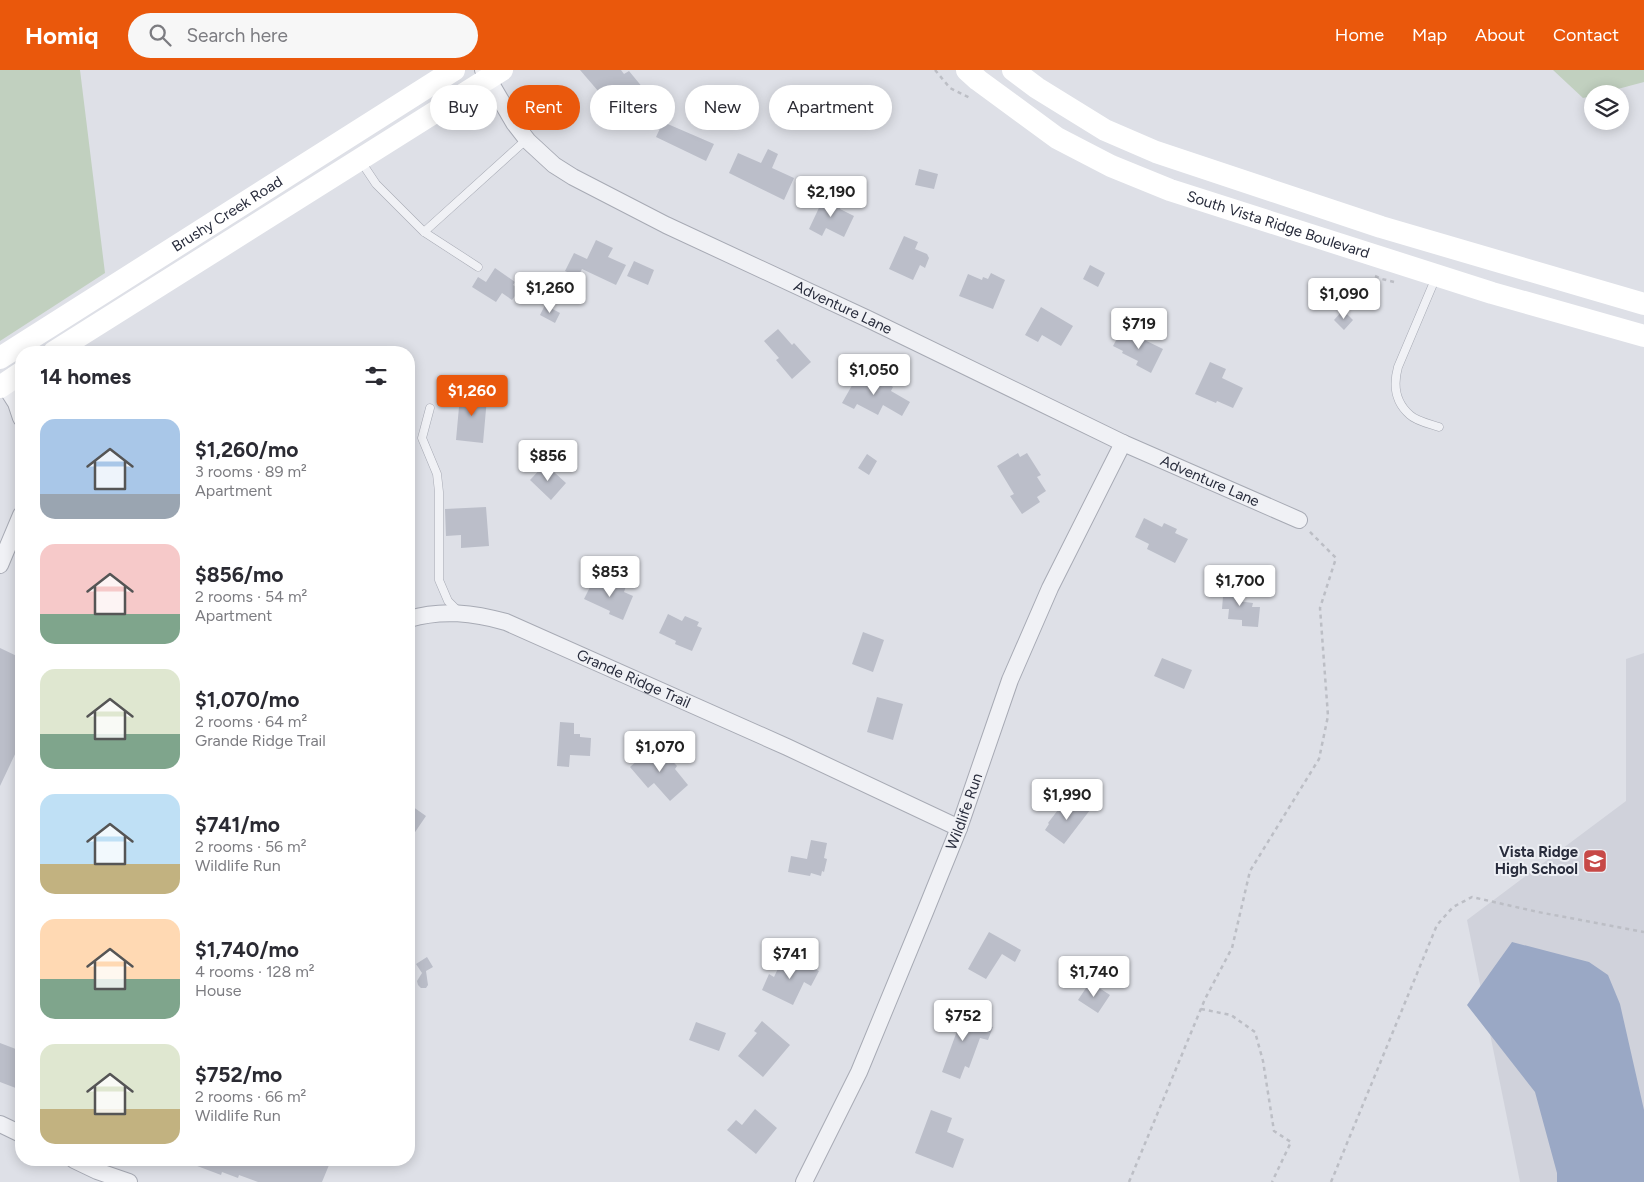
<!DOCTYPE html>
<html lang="en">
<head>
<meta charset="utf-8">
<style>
	body { margin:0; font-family:Figtree,sans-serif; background:#f7f7f7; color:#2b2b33; height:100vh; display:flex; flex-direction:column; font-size:19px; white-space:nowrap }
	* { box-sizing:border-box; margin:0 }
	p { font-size:16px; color:#7c7c81 }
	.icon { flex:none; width:28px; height:28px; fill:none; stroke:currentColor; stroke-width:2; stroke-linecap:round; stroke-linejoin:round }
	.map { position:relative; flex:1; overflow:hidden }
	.details { position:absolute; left:15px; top:276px; width:400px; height:820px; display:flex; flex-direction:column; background:#fff; border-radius:20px; box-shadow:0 2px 12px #0003 }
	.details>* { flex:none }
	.banner { position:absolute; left:430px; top:15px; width:475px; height:45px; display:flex; gap:10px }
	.fabs { position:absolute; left:1584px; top:15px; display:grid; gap:10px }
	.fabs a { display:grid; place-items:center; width:45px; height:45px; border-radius:50%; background:#fff; box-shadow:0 2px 12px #0003; font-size:25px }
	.price { position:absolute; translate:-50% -42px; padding:0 11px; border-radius:5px; background:#fff; color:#222; font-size:16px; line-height:32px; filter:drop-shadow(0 1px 2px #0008) }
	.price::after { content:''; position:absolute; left:50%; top:30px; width:15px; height:11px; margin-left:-8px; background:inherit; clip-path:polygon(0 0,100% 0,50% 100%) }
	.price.selected { background:#ea580c; color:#fff }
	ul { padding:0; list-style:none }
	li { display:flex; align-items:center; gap:15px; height:125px; padding:0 25px }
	li span { display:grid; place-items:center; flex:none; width:140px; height:100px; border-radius:15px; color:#555 }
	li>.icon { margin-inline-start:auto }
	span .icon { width:60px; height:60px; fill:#fffc; stroke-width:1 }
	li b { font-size:21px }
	h2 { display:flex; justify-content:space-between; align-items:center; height:60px; padding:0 25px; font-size:21px }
	.chip { padding:0 18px; border-radius:22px; background:#fff; box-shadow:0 2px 12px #0003; font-size:18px; line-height:45px }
	.chip.selected { background:#ea580c; color:#fff }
	header { display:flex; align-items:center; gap:30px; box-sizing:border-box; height:70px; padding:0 25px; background:#ea580c; color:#fff }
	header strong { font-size:24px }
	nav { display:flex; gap:28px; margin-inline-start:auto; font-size:18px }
	.search { width:350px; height:45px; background:#f7f7f7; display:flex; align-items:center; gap:12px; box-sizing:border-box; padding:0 18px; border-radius:28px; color:#7c7c81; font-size:19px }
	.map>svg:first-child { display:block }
	.built { fill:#d0d2db }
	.green { fill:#c1d0bf }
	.water { fill:#9aa8c5 }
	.building { fill:#bbbec9 }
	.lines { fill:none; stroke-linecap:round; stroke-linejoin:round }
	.lane-casing { stroke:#a7aab4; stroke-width:9 }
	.street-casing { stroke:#a7aab4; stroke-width:18 }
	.path { stroke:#bcbec5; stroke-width:2.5; stroke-dasharray:4 4; stroke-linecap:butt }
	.lane { stroke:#f0f1f5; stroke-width:8 }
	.street { stroke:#f0f1f5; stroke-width:16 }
	.secondary { stroke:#fff; stroke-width:22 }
	.labels { text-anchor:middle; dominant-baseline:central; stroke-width:4; stroke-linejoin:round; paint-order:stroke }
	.street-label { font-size:15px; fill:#282c3c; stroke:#edeff4 }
	.poi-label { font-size:15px; font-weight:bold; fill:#282c3c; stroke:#edeff4; text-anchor:end }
</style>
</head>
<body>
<header>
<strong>Homiq</strong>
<div class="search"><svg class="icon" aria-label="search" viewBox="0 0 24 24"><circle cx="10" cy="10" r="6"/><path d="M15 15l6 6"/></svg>Search here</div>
<nav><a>Home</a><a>Map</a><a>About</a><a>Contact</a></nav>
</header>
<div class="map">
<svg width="1644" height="1112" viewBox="0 0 1644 1112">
	<rect width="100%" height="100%" fill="#dee0e7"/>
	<path class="built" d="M1644,583V1112H1520L1467,850L1626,731V589Z"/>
	<path class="green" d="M0,0H80L105,203L0,271Z
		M1553,0H1644V12L1599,24H1592V26L1583,28Z"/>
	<path class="water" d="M1512,872L1589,892L1608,905L1620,934L1644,1040V1112H1557V1103L1535,1022L1467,935Z"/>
	<path class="building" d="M580,0H621L624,4L629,1L648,24L635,36L625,24L611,36Z
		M663,52L714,74L706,91L656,67Z
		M768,79L778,84L772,98L794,108L784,130L729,103L738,83L761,93Z
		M919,99L938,104L934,119L915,115Z
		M825,125L842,133L840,139L854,146L844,167L826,158L822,166L809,159Z
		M904,166L918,172L915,179L927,184L929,188L925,198L920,195L913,210L889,199Z
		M596,170L613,178L608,187L626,195L616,215L582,199L578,207L565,201L574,183L587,189Z
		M634,191L654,200L648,215L627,206Z
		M1090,195L1105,203L1098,217L1083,209Z
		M495,198L515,212L513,215L520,219L512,230L502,223L496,232L472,217L478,207L486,212Z
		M991,203L1005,210L993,239L959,226L968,204L982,210L983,207L988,209Z
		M545,235L560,243L555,253L540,245Z
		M1041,237L1073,256L1061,276L1042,265L1038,272L1025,265Z
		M1343,240L1353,250L1344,260L1334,250Z
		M778,259L792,275L794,273L811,292L792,309L776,290L779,288L764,271Z
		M1122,259L1163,279L1151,303L1136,295L1138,291L1122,283L1123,281L1113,276Z
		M1210,292L1226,299L1222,308L1243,318L1233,338L1217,331L1216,333L1195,324Z
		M859,303L877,313L879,309L893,317L891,321L910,332L902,346L883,335L878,345L857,334L854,339L842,333Z
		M468,317L479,318L478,327L487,328L483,373L456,370L460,326H467Z
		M1018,383L1020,387L1027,383L1041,405L1037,407L1046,421L1037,427L1040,432L1022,444L1010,426L1014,424L997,396Z
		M867,384L877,391L869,405L858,398Z
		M545,394L566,413L551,430L530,410Z
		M486,437L489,476L461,478V465L446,466L445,439Z
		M1144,448L1162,457L1164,453L1177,459L1175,463L1188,469L1175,493L1147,479L1149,474L1135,467Z
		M593,511L611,519L615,511L626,516L624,522L633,526L623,550L609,544L610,541L584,529Z
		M1224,514L1239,516L1238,531L1253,533L1252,537H1260L1258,557L1242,556V550L1228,549L1229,539H1222Z
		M668,544L682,551L685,546L699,552L697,556L702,558L692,581L675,574L676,571L659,563Z
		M863,562L884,570L873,602L852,594Z
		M0,578L21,588V674L19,680H17L0,716Z
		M1162,588L1192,600L1184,619L1154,606Z
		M877,627L903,634L893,670L867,662Z
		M560,652L574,653V664H580V667L591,668L590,686L570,685L569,697L557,696Z
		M656,674L677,696L675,699L688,715L670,731L654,713L648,718L630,697Z
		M1074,728L1090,740L1064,774L1045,760L1049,754L1048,753L1061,736L1066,739Z
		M409,734L426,746L409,771Z
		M811,770L827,773L824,788L827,789L824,802L822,801L821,806L811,803L810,806L788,802L791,786L807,789Z
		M989,862L1021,880L1015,892L1002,884L986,909L968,899Z
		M785,884L819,901L811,916L804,912L793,935L762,920L769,904L774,907Z
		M427,887L433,897L426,901L428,915L426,918H421L418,915L417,911L422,903L416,894Z
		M1090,912L1110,925L1098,943L1078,930Z
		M947,940L993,957L988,970L980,968L969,998L965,996L960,1009L942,1002L957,961L942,955Z
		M762,951L790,975L763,1007L738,986L757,963L754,961Z
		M696,952L726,963L719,981L689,970Z
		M0,973L21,981V1020L0,1012Z
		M755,1039L777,1058L756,1084L727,1060L736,1050L742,1055Z
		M931,1040L952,1048L947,1062L964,1069L953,1098L915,1083Z
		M315,1090L329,1095L322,1112H258L239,1105L238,1108L222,1102L221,1105L184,1091Z"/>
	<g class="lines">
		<defs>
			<path id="lane" d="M360,90L376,114L424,162L478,197
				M424,162L527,69
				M1436,207L1398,297C1393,315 1395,332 1410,345C1416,351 1430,354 1439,357
				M430,338L422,368L437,404L439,422V510L448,531L459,542"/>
			<g id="street">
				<path id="s1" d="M483,0L514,53L528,71L554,95L573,107L666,155L868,249L1123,373L1299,450"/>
				<path d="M4,314L16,333L21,348"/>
				<path d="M0,495L21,445"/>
				<path id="s2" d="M409,549C442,539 474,543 506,552L787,677L959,758"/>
				<path d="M0,1054L21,1064"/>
				<path d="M74,1090L97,1101L129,1112"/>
				<path id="s3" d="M804,1112L859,1002L925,842L959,758L1010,610L1050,518L1123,373"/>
			</g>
		</defs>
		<use href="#lane" class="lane-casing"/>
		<use href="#street" class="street-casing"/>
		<path class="path" d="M935,0L950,18L970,28
			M1375,206L1382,209L1394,212
			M1201,939L1231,945L1255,962L1263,991L1274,1061L1291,1072L1272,1112
			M1129,1112L1205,929L1232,878L1250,801L1319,689L1328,646L1320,538L1336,488L1308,460
			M1331,1112L1437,855L1453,837L1472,827L1538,842L1644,862"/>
		<use href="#lane" class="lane"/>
		<use href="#street" class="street"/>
		<g class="secondary">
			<path id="s4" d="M967,0L978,10L1057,68L1111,96L1170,120L1492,223L1644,266"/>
			<path d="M1013,0L1037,18L1105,60L1156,82L1381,157L1644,234"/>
			<path d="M54,282L502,0"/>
			<path id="s5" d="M0,288L454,0"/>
			<path d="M0,317L21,303"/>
		</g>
	</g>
	<defs>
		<symbol id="school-square" viewBox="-11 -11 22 22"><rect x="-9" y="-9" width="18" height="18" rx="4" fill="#c74947" stroke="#edeff4"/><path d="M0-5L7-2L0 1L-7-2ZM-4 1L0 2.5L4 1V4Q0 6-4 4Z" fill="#fff"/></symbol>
	</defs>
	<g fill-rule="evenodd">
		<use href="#school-square" x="1581" y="777" width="28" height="28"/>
	</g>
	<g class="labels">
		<g class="street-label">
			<text stroke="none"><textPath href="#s5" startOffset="269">Brushy Creek Road</textPath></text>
			<text stroke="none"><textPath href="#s4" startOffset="351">South Vista Ridge Boulevard</textPath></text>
			<text stroke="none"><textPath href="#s1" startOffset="442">Adventure Lane</textPath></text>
			<text stroke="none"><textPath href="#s1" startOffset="848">Adventure Lane</textPath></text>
			<text stroke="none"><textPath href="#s2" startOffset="238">Grande Ridge Trail</textPath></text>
			<text stroke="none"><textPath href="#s3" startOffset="404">Wildlife Run</textPath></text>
		</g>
		<g class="poi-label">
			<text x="1578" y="782">Vista Ridge<tspan x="1578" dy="17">High School</tspan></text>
		</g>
	</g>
</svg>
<div class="fabs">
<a><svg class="icon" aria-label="layers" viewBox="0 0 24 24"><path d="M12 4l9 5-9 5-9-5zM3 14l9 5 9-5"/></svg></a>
</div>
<b class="price" style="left:831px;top:148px">$2,190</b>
<b class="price" style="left:550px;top:244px">$1,260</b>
<b class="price" style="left:1344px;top:250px">$1,090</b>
<b class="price" style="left:1139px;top:280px">$719</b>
<b class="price" style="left:874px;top:326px">$1,050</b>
<b class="price selected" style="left:472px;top:347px">$1,260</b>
<b class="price" style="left:548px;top:412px">$856</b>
<b class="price" style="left:610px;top:528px">$853</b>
<b class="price" style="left:1240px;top:537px">$1,700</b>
<b class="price" style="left:660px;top:703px">$1,070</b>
<b class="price" style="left:1067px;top:751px">$1,990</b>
<b class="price" style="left:790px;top:910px">$741</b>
<b class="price" style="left:1094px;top:928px">$1,740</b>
<b class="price" style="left:963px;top:972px">$752</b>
<div class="banner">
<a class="chip">Buy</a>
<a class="chip selected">Rent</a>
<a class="chip">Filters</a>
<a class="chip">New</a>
<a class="chip">Apartment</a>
</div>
<section class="details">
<h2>14 homes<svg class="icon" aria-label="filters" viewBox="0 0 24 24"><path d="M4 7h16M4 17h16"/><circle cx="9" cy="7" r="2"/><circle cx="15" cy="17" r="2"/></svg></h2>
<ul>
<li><span style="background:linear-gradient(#a9c7e8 75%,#9aa5b1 0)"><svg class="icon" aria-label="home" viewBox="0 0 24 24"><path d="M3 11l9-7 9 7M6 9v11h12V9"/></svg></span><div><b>$1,260/mo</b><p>3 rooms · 89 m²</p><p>Apartment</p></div></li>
<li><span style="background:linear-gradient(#f6c9c9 70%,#7fa58c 0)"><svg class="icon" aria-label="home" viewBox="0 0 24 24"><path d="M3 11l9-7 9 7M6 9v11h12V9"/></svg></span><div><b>$856/mo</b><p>2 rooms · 54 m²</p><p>Apartment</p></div></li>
<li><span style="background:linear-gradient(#dfe7d0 65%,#7fa58c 0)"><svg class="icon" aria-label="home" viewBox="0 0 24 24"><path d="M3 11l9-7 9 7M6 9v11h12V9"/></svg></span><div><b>$1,070/mo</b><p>2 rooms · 64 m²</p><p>Grande Ridge Trail</p></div></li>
<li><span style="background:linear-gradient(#bfe0f5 70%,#c2b280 0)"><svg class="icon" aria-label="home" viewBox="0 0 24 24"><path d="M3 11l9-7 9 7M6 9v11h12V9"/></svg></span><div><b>$741/mo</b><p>2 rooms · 56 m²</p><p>Wildlife Run</p></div></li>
<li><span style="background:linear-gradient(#ffd9b3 60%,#7fa58c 0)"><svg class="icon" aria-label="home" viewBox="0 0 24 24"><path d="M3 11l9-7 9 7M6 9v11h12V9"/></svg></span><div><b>$1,740/mo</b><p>4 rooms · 128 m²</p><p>House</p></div></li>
<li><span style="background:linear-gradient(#dfe7d0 65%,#c2b280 0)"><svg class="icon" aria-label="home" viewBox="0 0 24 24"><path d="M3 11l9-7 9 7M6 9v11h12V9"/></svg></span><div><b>$752/mo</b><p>2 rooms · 66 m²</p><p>Wildlife Run</p></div></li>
</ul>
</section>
</div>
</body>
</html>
